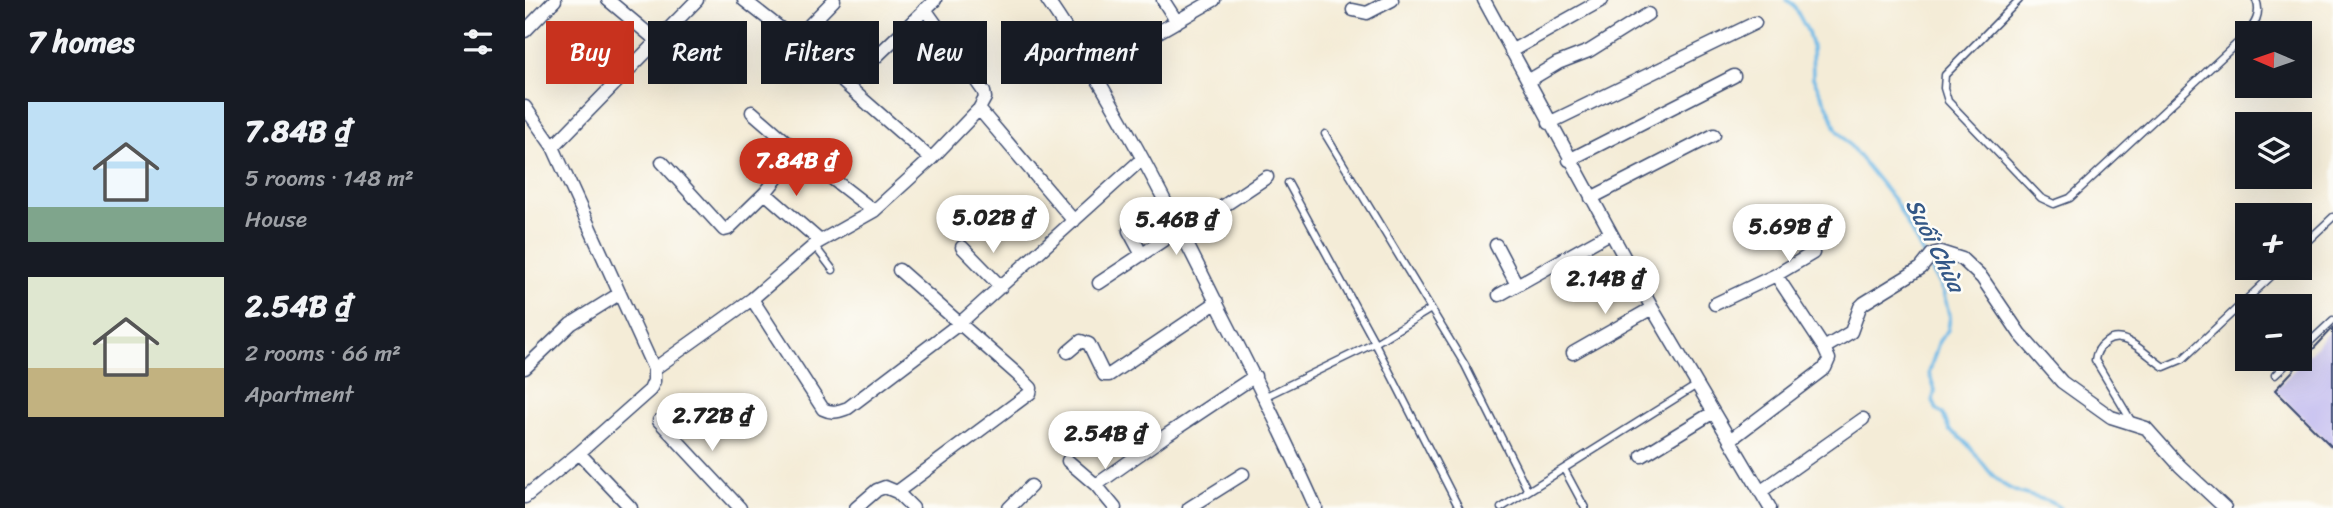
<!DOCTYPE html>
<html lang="en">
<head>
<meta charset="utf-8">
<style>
	body { margin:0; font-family:Sriracha,sans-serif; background:#242831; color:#f1f3f6; height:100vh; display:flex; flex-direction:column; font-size:26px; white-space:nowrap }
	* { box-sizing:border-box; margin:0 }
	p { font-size:23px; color:#9ea1a6 }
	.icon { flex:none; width:38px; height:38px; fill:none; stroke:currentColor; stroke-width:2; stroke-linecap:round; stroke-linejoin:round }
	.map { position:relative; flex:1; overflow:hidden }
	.sheet { display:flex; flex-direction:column; background:#171b24; width:525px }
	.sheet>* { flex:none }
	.top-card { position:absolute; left:21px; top:21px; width:665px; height:63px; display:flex; gap:14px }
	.needle { width:46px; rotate:272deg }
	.buttons { position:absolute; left:1710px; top:21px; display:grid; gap:14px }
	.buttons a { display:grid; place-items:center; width:77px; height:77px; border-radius:0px; background:#171b24; box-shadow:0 7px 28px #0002; font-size:35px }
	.price { position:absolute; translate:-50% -60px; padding:0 16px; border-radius:24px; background:#fff; color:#222; font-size:23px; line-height:46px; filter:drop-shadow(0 2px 4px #0008) }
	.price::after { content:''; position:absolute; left:50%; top:42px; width:21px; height:16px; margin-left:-10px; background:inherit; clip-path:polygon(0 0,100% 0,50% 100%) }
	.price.current { background:#c8321e; color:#fff }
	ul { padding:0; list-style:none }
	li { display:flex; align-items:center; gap:21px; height:175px; padding:0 28px }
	li span { display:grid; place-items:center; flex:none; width:196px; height:140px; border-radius:0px; color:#555 }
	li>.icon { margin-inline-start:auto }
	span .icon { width:84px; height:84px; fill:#fffc; stroke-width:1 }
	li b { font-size:30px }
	h2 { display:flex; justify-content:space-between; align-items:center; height:84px; padding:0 28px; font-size:30px }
	.chip { padding:0 24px; border-radius:0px; background:#171b24; box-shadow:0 7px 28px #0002; font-size:24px; line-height:63px }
	.chip.current { background:#c8321e; color:#fff }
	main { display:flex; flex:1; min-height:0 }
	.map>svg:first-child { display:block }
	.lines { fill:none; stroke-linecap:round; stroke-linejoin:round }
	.stream { stroke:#6db9e7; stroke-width:3.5 }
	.building { fill:#bfb8ef }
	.lane-casing { stroke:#3c4b70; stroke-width:9 }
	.street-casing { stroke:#3c4b70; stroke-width:15 }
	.lane { stroke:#fff; stroke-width:6 }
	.street { stroke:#fff; stroke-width:12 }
	.labels { text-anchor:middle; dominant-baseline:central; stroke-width:5; stroke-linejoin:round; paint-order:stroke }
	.water-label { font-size:23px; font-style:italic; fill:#345887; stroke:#fdfcf7 }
</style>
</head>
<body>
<main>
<section class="sheet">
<h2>7 homes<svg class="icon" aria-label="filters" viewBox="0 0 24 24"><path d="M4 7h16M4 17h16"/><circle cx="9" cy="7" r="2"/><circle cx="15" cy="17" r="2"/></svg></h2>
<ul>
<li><span style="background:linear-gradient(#bfe0f5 75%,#7fa58c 0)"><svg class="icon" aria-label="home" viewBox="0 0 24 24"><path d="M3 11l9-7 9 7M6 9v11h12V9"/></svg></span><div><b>7.84B ₫</b><p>5 rooms · 148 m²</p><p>House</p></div></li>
<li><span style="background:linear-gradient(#dfe7d0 65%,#c2b280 0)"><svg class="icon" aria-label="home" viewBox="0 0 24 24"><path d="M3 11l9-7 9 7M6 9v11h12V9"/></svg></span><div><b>2.54B ₫</b><p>2 rooms · 66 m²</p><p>Apartment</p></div></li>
</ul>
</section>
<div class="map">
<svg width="1808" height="508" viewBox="0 0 1808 508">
	<rect width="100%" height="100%" fill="#fdfcf7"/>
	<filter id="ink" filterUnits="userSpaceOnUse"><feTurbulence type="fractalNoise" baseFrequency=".0143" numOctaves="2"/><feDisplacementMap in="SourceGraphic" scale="14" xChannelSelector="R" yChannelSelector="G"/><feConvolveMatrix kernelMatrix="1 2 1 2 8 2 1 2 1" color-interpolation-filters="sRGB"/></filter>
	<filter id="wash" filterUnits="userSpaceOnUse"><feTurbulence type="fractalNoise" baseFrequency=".00686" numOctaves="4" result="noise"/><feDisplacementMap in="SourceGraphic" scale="28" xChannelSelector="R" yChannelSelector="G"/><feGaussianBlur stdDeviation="1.57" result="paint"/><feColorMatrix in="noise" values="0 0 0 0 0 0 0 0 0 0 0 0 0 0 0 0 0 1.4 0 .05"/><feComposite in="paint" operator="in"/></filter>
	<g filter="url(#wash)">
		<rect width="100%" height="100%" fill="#f4ecd7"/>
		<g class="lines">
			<path class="stream" d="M1261,0L1268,4L1283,32L1287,47L1288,78L1304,109L1311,128L1370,201L1418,292L1425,317L1423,330L1414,341L1404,373L1410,390L1408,400L1412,410L1418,414L1425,431C1450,443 1459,475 1484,488C1501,498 1520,496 1535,508"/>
		</g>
		<g id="blocks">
			<path class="building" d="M1808,328V448L1750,390Z"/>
		</g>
	</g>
	<g filter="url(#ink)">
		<use href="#blocks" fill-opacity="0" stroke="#3c4b70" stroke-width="2"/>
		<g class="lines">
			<defs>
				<path id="lane" d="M1494,0L1420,75L1419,88L1423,101L1516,198L1529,204L1545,198L1721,35C1729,25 1737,14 1731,0
					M800,134L940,365L1003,491
					M763,183L850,343L934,508
					M289,245L308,270
					M1774,249L1808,217
					M1774,352L1808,320
					M1750,375L1767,359
					M741,396L850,343L906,309
					M1607,422L1570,360C1571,352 1574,347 1581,342C1599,328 1624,358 1639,367L1658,359L1755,268
					M1039,469L1060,508
					M976,508L1172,385"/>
				<path id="street" d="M83,0L132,41
					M219,0L270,40L406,159
					M522,0C587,95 640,199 691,302C726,370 760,438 791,508
					M638,0L652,22
					M959,0L1127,308L1245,508
					M828,10L842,13L867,0
					M0,31L30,0
					M270,40L309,0
					M986,51L1077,0
					M567,70L689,0
					M1003,81L1033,63L1064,51L1123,14
					M322,85L410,0
					M0,107L28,147L129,369V381L125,390L54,453L0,497
					M454,109L549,221
					M227,112L273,152L349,211
					M1024,123L1230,23
					M28,147L172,0
					M273,152L240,193L295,241
					M1044,160L1209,76
					M137,162L199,230L203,229L240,193
					M1066,198L1189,135
					M604,231L617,255
					M658,233L742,177
					M971,245L992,285
					M437,247L476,287
					M1251,275L1288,253
					M574,283L655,229
					M974,295L1085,233
					M227,299L298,409C308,414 314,411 323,408L435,323L617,159
					M1190,304L1251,275L1299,348
					M543,352L556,341L564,344L579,375H584L692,302
					M1048,353L1127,308
					M0,368L46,324L94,294
					M129,369L227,299L292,243L349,211L406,159L454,109L460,98L459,92L400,9
					M134,421L215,508
					M1205,440L1300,368L1304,359L1299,348L1326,332L1335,307L1339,303L1396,268L1407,254L1415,252L1437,259L1457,278L1495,334L1537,382L1586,417L1621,428L1655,466L1700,508
					M54,453L106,508
					M1117,456L1187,413
					M543,461L571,485L590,508
					M571,485L643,434L730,376
					M372,492L388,508
					M1235,492L1338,419
					M331,508L352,490L360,487L372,492L505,393L506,388L492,374L374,270
					M484,508L506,486
					M664,508L718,474"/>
			</defs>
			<use href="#lane" class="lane-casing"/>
			<use href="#street" class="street-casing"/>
			<use href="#lane" class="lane"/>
			<use href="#street" class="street"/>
		</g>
	</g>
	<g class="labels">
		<g class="water-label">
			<text transform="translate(1410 245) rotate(63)">Suối Chùa</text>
		</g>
	</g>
</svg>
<div class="buttons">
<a><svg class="needle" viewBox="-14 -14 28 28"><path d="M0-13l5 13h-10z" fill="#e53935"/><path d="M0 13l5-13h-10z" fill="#9ea1a6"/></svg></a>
<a><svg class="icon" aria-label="layers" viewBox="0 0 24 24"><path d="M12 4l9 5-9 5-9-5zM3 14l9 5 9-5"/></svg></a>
<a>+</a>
<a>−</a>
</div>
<b class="price current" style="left:271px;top:198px">7.84B ₫</b>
<b class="price" style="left:468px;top:255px">5.02B ₫</b>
<b class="price" style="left:651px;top:257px">5.46B ₫</b>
<b class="price" style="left:1264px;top:264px">5.69B ₫</b>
<b class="price" style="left:1080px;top:316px">2.14B ₫</b>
<b class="price" style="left:187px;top:453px">2.72B ₫</b>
<b class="price" style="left:580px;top:471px">2.54B ₫</b>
<div class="top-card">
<a class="chip current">Buy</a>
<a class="chip">Rent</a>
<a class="chip">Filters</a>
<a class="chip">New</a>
<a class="chip">Apartment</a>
</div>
</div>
</main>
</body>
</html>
